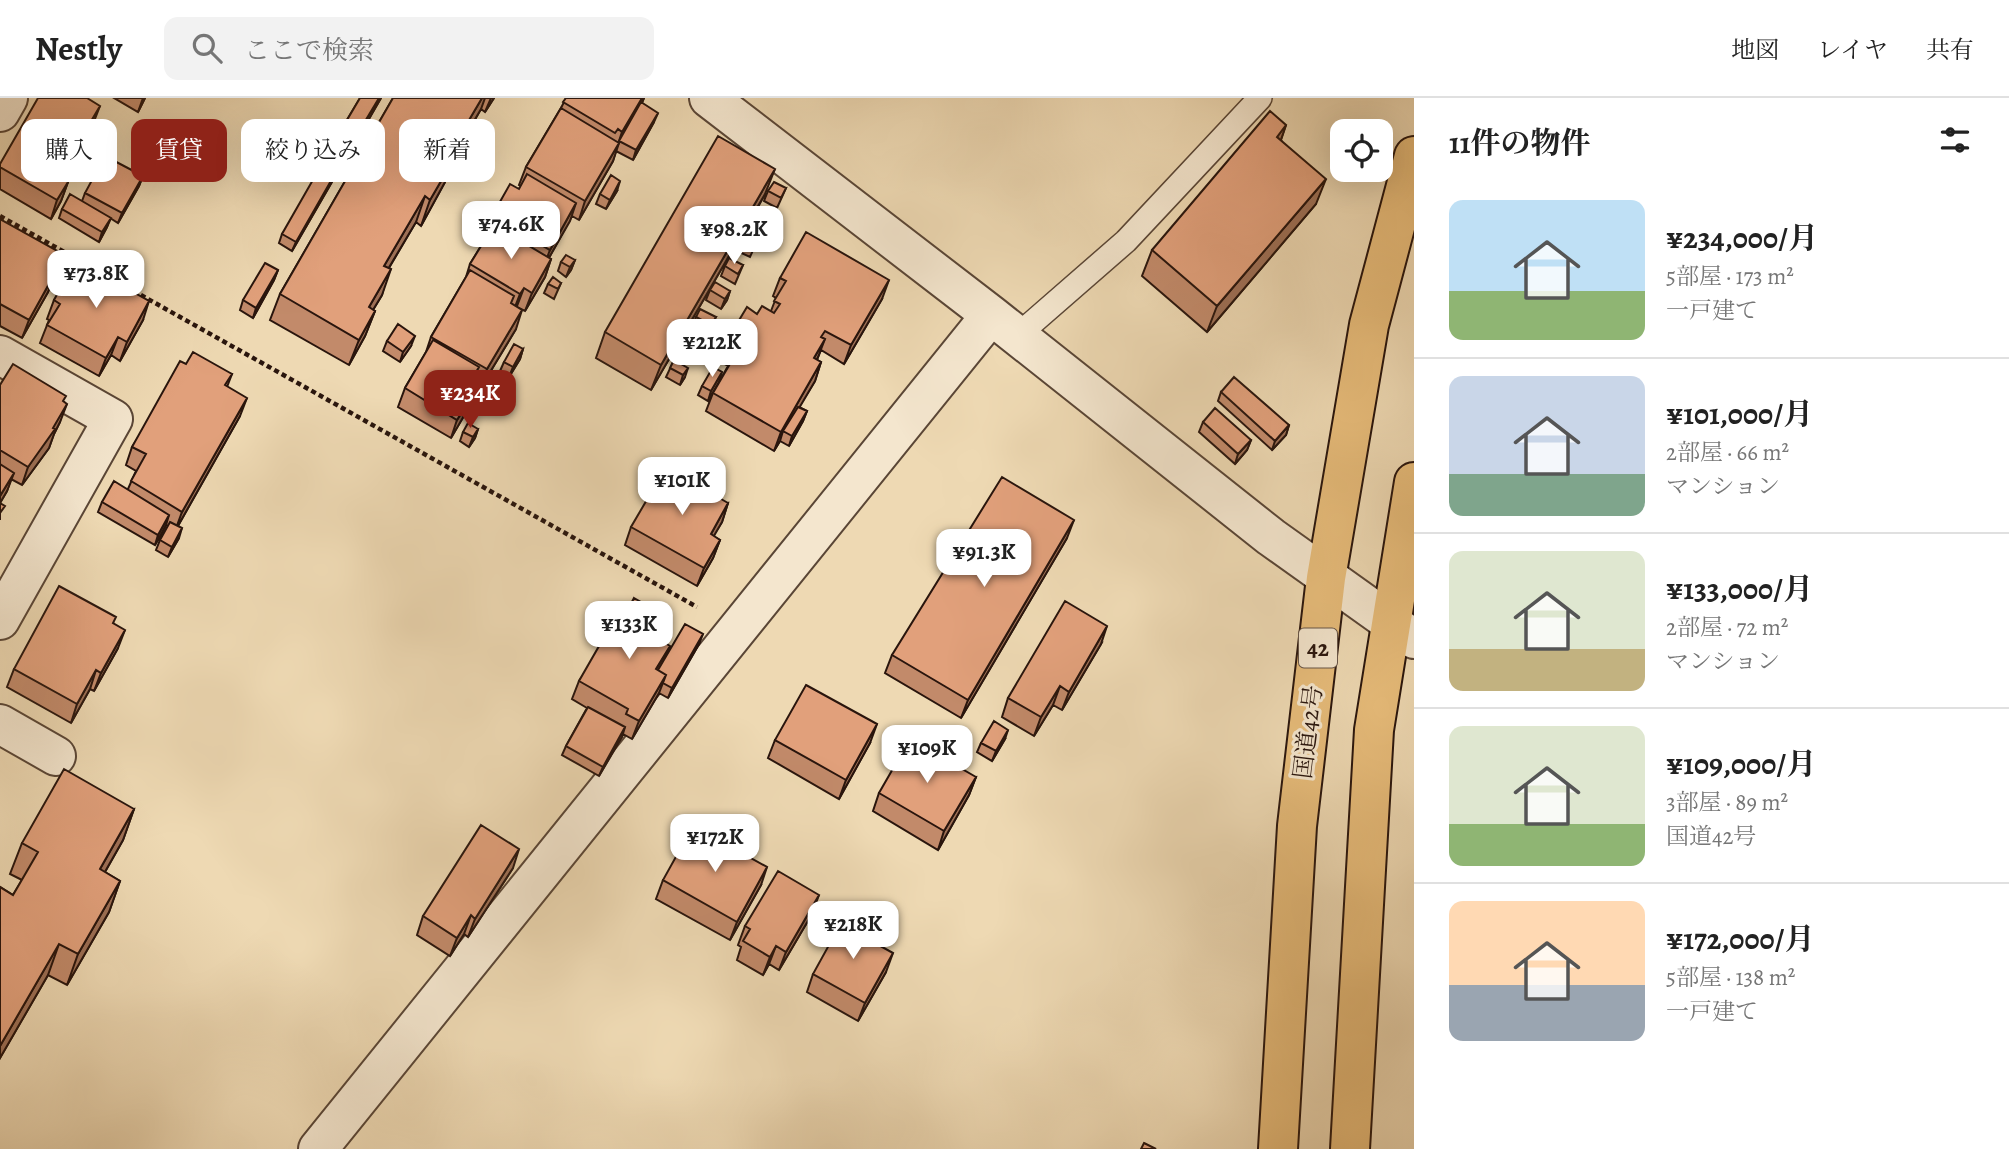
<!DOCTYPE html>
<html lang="ja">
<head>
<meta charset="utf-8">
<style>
	body { margin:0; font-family:Alegreya,"Noto Serif JP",serif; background:#f2f2f2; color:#222; height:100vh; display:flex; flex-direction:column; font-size:26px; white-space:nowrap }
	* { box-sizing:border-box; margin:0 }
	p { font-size:23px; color:#767676 }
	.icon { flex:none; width:38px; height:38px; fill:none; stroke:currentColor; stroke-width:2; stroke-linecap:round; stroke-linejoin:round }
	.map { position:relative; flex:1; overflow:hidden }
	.side { display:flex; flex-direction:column; background:#fff; width:595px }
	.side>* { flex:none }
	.guide { position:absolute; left:21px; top:21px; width:665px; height:63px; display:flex; gap:14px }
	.buttons { position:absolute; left:1330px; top:21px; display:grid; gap:14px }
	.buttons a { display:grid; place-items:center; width:63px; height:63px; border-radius:14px; background:#fff; box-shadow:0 7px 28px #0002; font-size:35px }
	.price { position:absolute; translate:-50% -60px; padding:0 16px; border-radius:14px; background:#fff; color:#222; font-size:23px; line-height:46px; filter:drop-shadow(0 2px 4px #0008) }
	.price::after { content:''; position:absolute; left:50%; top:42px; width:21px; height:16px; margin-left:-10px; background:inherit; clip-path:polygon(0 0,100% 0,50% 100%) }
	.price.selected { background:#8f2418; color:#fff }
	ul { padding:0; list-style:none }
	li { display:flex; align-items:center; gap:21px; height:175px; padding:0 35px }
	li+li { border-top:2px solid #e0e0e0 }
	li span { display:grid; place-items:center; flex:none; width:196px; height:140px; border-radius:14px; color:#555 }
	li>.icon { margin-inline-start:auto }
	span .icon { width:84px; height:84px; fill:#fffc; stroke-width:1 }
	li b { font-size:30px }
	h2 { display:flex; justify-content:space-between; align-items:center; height:84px; padding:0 35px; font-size:30px }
	.tag { padding:0 24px; border-radius:14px; background:#fff; box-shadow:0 7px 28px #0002; font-size:24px; line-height:63px }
	.tag.selected { background:#8f2418; color:#fff }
	header { display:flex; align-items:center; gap:42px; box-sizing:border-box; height:98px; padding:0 35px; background:#fff; border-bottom:2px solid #e0e0e0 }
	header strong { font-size:33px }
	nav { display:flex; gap:38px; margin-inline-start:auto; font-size:24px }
	.search { width:490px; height:63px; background:#f2f2f2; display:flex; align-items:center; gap:18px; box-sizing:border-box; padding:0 24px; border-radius:14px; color:#767676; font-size:26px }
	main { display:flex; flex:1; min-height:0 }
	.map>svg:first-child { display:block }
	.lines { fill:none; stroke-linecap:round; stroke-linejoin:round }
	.service-casing { stroke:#5a4636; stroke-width:26 }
	.minor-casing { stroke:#5a4636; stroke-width:42 }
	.trunk-casing { stroke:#29150d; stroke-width:42 }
	.path { stroke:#29150d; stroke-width:4.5; stroke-dasharray:5 3.5; stroke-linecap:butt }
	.service { stroke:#f4e6ce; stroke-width:23 }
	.minor { stroke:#f4e6ce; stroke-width:38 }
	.trunk { stroke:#e7bc7a; stroke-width:38 }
	.wall { fill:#c28a6a; stroke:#29150d; stroke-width:2 }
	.shaded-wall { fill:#9e7056; stroke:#29150d; stroke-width:2 }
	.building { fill:#e1a07b; stroke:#29150d; stroke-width:2 }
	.labels { text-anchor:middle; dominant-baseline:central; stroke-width:6; stroke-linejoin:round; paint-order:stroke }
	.shield { fill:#f4e6ce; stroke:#665447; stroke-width:2 }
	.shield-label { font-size:23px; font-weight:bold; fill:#29150d }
	.street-label { font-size:24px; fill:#29150d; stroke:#f4e6ce }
</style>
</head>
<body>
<header>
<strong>Nestly</strong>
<div class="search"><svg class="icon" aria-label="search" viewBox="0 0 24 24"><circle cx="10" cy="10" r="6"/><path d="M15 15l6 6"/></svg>ここで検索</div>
<nav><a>地図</a><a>レイヤ</a><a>共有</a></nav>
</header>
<main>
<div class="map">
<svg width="1414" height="1051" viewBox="0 0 1414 1051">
	<rect width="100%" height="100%" fill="#eed9b3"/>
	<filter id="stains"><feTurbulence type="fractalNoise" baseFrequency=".00286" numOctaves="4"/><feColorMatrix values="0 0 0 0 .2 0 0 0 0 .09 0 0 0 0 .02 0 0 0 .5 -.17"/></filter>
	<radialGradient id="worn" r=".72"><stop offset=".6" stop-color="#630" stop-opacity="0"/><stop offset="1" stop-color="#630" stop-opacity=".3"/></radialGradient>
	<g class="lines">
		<defs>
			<path id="service" d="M1017,238L1126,143L1260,0"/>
			<path id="minor" d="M709,0L991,217L1271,439L1414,541
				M0,14L8,0
				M0,257L113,321L0,522
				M0,626L56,658
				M318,1051L991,217"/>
			<path id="trunk" d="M1278,1051L1297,728L1326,480L1369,227L1414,58
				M1350,1051L1374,632L1414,384"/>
		</defs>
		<use href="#service" class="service-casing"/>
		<use href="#minor" class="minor-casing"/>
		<use href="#trunk" class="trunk-casing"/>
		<path class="path" d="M0,118L697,509"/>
		<use href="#service" class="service"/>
		<use href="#minor" class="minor"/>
		<use href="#trunk" class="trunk"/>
	</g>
	<path class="wall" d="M114,0H145L138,14Z
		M360,0H381L358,40L344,32L347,22Z
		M393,0H494L485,14L481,11L454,58L455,59L445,84L421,128L416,124L389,170L382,197L373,212L375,213L365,238L349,267L270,222L280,196Z
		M566,0H644L642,5L654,24L633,62L616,53L613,63L579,122L572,118L549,160L551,161L545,179L525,213L517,209L516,231L481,289L478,288L472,304L451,340L398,309L405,290L426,254L431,239L466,179L470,166L487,138L485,137L492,118L519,91L521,88L519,87L526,69L561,10Z
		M93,26L61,81L68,84L61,103L51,121L0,91V69Z
		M1286,27L1281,42L1316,106L1207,234L1142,178L1152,152Z
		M340,70L292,153L279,145L282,136Z
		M143,78L139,88L118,125L110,120L107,129L99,144L59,120L62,111L82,103L85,95Z
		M786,90L777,110L764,103L768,93Z
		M617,93L606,111L596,106L600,96Z
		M765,96L758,109L771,117L764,135L748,127L750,122L651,292L596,260L605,234Z
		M0,121L52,174L55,175L48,194L22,240L0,228Z
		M758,141L750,159L735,152L739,142Z
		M575,162L571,172L566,179L558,173L561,164Z
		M743,167L735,186L721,178L725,168Z
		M278,172L274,182L253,220L240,212L243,202Z
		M780,180L882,201L844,266L821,252L817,262L821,264L815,283L799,309L807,313L803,323L789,348L780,343L774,353L706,313L713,295L728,268L719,263L726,244L757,216L771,213L776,200L773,198Z
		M561,185L554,201L544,195L548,186Z
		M710,192L730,193L727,202L721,211L706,202Z
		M54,202L143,222L120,263L111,257L99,278L40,245L49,222L47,221Z
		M696,219H716L707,237L692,228Z
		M387,243L411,248L400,264L383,253Z
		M682,243L702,245L699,255L694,262L678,253Z
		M523,251L520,261L509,279L500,273L504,264Z
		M674,262L685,279L680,287L666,279Z
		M186,266L232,276L227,289L240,318L178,428L179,440L168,459L156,452L160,442L168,428L166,427L155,447L98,414L102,404L128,391L136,373L126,367L132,349Z
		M719,284L708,303L698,297L702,288Z
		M0,287L64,304L60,324L54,336L49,350L22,387L11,381L7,393L0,405V422Z
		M1221,294L1289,327L1286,337L1272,352L1218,303Z
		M1203,324L1251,342L1247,352L1235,366L1199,334Z
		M478,331L475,340L469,349L460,343L463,334Z
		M728,405L722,424L713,438L720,442L713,460L697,488L625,447L631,429Z
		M1067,440L961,620L885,575L892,557Z
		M660,515L652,537L666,558L699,546L668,600L659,595L632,641L623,636L599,678L562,657L566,648L587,610L572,601L579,583L624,519Z
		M114,526L118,550L94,593L90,591L71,625L7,589L14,571Z
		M1101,546L1062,612L1053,607L1034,638L1002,619L1008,600Z
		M1005,641L992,663L977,654L981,645Z
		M775,642L870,645L839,701L768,660Z
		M976,679L969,697L938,752L873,713L879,695Z
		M134,711L123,742L105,774L120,783L109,814L67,887L48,877L0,960V789L13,797L22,782L10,776L22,745Z
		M513,770L468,839L464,836L450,858L417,837L423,818Z
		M663,782L761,787L730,842L656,801Z
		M812,816L779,872L769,866L763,877L737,862L741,849L738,847L745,828Z
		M869,831L865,840L886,874L858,923L807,894L813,876Z"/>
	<path class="shaded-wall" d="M143,0H145L138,14Z
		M379,0H381L358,40L361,30Z
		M482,0H485L481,11L440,81L449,56Z
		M491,0H494L485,14Z
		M642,0H644L640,9L619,43L622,34Z
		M100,8L93,26L51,97L58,79Z
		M658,15L654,24L633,62L636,52Z
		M1286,27L1277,53V39Z
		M619,45L613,63L579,122L585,103Z
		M455,59L445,84L421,128L430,102Z
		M344,60L340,70L292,153L296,144Z
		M775,71L765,96L651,292L661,267Z
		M143,78L139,88L118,125L122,115Z
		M1326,81L1316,106L1207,234L1217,208Z
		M620,83L617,93L606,111L610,102Z
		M68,84L61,103L51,121L57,102Z
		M425,98L416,124L375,193L384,168Z
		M576,105L570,123L543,170L550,152Z
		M111,120L107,129L99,144L102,134Z
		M59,154L52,173L42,191L49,172Z
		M551,161L545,179L525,213L532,195Z
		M575,162L571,172L566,179L570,169Z
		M391,171L382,197L359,235L369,209Z
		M278,172L274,182L253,220L256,210Z
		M55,175L48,194L22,240L29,222Z
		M889,182L882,201L844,266L851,247Z
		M524,190L517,208L513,214L520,196Z
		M730,193L727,202L721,211L725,201Z
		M149,203L143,222L120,263L127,244Z
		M522,212L516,231L481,289L487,271Z
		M375,213L365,238L349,267L359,242Z
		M415,238L411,248L400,264L403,254Z
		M118,239L111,257L99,278L106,260Z
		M825,241L818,259L807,279L814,260Z
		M702,245L699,255L694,262L697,252Z
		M523,251L520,261L509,279L513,269Z
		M821,264L815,283L785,334L783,333L780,343L774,353L781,334Z
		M688,270L685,279L680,287L683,277Z
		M722,274L719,284L708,303L711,293Z
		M479,286L472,304L451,340L457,322Z
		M247,300L240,318L175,433L182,414Z
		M67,306L60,324L54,336L49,350L22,387L28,369Z
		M807,313L803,323L789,348L792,338Z
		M1289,327L1286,337L1272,352L1275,343Z
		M478,331L475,340L469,349L473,339Z
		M1251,342L1247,352L1235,366L1238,356Z
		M14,375L7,393L0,405V398Z
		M728,405L722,424L704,455L711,436Z
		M169,417L166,427L155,447L158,437Z
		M1074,422L1067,440L961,620L968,602Z
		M182,430L179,440L168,459L172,449Z
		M720,442L713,460L697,488L704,470Z
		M660,515L654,534L642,553L649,535Z
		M1107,528L1101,546L1062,612L1069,594Z
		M125,532L118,550L94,593L101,575Z
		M703,536L699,546L668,600L672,590Z
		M670,548L663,566L655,581L656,571Z
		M96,572L90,591L71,625L77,606Z
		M666,577L659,595L632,641L639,623Z
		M1060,588L1053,607L1034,638L1041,619Z
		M877,626L870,645L839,701L846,682Z
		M625,629L622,639L599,678L603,669Z
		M1008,632L1005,641L992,663L996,653Z
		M976,679L969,697L938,752L944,733Z
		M134,711L123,742L89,802L100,771Z
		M519,751L513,770L468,839L475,821Z
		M767,769L761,787L730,842L737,824Z
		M120,783L109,814L67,887L78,856Z
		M819,797L812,816L779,872L786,854Z
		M471,817L464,836L450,858L457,840Z
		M59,846L48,877L0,960V948Z
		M776,848L769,866L763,877L770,859Z
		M893,855L886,874L858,923L865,905Z"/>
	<path class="building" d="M38,0H87L100,8L58,79L68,84L57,102L0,69V66Z
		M360,0H379L361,30L347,22Z
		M393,0H482L449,56L455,59L430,102L425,98L384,168L391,171L369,209L375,213L359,242L280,196Z
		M566,0H642L622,34L618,31L615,35L563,4Z
		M641,4L658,15L636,52L619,43Z
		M561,10L619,45L585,103L526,69Z
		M1270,13L1286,27L1277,39L1326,81L1217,208L1152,152Z
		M718,38L775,71L661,267L605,234Z
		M330,52L344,60L296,144L282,136Z
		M105,58L143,78L122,115L85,95Z
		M527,76L576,105L550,152L492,118L510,86L519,91Z
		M611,77L620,83L610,102L600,96Z
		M774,84L786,90L781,100L768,93Z
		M70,96L111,120L102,134L62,111Z
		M757,109L771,117L767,125L752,117Z
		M0,121L59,154L49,172L55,175L29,222L0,206Z
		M494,127L551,161L532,195L524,190L520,196L470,166Z
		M745,133L758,141L753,149L739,142Z
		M806,134L889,182L851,247L825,233L821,239L825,241L814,260L821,264L781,334L713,295L738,252L726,244L747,209L757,216L762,208L774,215L780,206L774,203L786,183L780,180Z
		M566,157L575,162L570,169L561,164Z
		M729,160L743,167L738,176L725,168Z
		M76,162L149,203L127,244L118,239L106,260L47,227L60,206L54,202Z
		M265,165L278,172L256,210L243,202Z
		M470,172L514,198L511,205L522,212L487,271L431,239Z
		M553,179L561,185L558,191L548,186Z
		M715,184L730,193L725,201L710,192Z
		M700,211L716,219L711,227L696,219Z
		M398,226L415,238L403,254L387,243Z
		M686,235L702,245L697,252L682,243Z
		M433,242L479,269L472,281L479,286L457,322L405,290Z
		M514,246L523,251L513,269L504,264Z
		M193,254L232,276L225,287L247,300L182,414L131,383L146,356L132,349L180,263L186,266Z
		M674,262L688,270L683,277L670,270Z
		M13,266L66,298L63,303L67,306L53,330L55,331L28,369L0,352V287Z
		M713,269L722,274L711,293L702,288Z
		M1234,279L1289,327L1275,343L1221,294Z
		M798,309L807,313L792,338L783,333Z
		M1215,310L1251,342L1238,356L1203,324Z
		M468,325L478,331L473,339L463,334Z
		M0,366L14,375L0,398Z
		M666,369L728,405L711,436L720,442L704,470L631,429Z
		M1002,379L1074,422L968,602L892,557Z
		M114,383L169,417L158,437L102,404Z
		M0,405L5,408L0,415Z
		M170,424L182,430L172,449L160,442Z
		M59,488L116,519L113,525L125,532L101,575L96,572L77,606L14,571Z
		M634,500L660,515L649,535L670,548L656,571L666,577L639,623L626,616L628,611L579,583L618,515L624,519Z
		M1065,503L1107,528L1069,594L1060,588L1041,619L1008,600Z
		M685,526L703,536L672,590L663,585L666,577L658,572Z
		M806,587L877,626L846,682L775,642Z
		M588,609L625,629L603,669L566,648Z
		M994,623L1008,632L996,653L981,645Z
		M910,641L976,679L944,733L879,695Z
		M64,671L134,711L100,771L120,783L78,856L59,846L0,948V789L13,797L38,754L22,745Z
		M481,727L519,751L475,821L471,817L457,840L423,818Z
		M693,728L767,769L737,824L663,782Z
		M778,773L819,797L786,854L776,848L770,859L743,843L750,831L745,828Z
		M845,818L869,831L864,839L893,855L865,905L813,876Z
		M1144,1045L1156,1051H1141Z"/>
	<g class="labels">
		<rect class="shield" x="1299" y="530.5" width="38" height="39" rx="5"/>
		<g class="shield-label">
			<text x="1318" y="550">42</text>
		</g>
		<g class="street-label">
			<text transform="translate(1308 634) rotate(-83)">国道42号</text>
		</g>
	</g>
	<rect width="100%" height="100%" filter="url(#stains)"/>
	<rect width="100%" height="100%" fill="url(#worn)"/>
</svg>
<div class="buttons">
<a><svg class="icon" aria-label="locate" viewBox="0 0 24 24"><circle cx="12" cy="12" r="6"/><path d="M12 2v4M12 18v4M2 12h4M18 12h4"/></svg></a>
</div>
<b class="price" style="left:511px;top:163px">¥74.6K</b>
<b class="price" style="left:734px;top:168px">¥98.2K</b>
<b class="price" style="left:96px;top:212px">¥73.8K</b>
<b class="price" style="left:712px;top:281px">¥212K</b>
<b class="price selected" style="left:470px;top:332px">¥234K</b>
<b class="price" style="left:682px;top:419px">¥101K</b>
<b class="price" style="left:984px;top:491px">¥91.3K</b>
<b class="price" style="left:629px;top:563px">¥133K</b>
<b class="price" style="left:927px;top:687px">¥109K</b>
<b class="price" style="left:715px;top:776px">¥172K</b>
<b class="price" style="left:853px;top:863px">¥218K</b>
<div class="guide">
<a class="tag">購入</a>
<a class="tag selected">賃貸</a>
<a class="tag">絞り込み</a>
<a class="tag">新着</a>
</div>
</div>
<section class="side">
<h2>11件の物件<svg class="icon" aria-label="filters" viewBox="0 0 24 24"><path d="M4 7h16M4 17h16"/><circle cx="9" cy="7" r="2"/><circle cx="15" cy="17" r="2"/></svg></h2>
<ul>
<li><span style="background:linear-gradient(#bfe0f5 65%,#8fb573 0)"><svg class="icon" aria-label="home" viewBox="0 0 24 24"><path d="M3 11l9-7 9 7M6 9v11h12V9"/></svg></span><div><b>¥234,000/月</b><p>5部屋 · 173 m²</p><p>一戸建て</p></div></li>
<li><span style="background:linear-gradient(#c9d6e8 70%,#7fa58c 0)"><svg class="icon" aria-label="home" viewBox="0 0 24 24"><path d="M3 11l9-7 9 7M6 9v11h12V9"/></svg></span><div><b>¥101,000/月</b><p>2部屋 · 66 m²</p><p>マンション</p></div></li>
<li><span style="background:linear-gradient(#dfe7d0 70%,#c2b280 0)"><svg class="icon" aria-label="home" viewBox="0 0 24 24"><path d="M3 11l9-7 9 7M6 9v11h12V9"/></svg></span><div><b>¥133,000/月</b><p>2部屋 · 72 m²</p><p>マンション</p></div></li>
<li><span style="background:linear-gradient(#dfe7d0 70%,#8fb573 0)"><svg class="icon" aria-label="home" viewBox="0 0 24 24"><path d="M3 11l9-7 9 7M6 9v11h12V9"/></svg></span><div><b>¥109,000/月</b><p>3部屋 · 89 m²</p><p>国道42号</p></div></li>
<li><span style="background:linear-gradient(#ffd9b3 60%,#9aa5b1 0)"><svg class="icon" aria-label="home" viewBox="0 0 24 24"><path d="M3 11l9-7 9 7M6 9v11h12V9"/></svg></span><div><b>¥172,000/月</b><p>5部屋 · 138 m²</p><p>一戸建て</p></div></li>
</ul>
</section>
</main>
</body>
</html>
